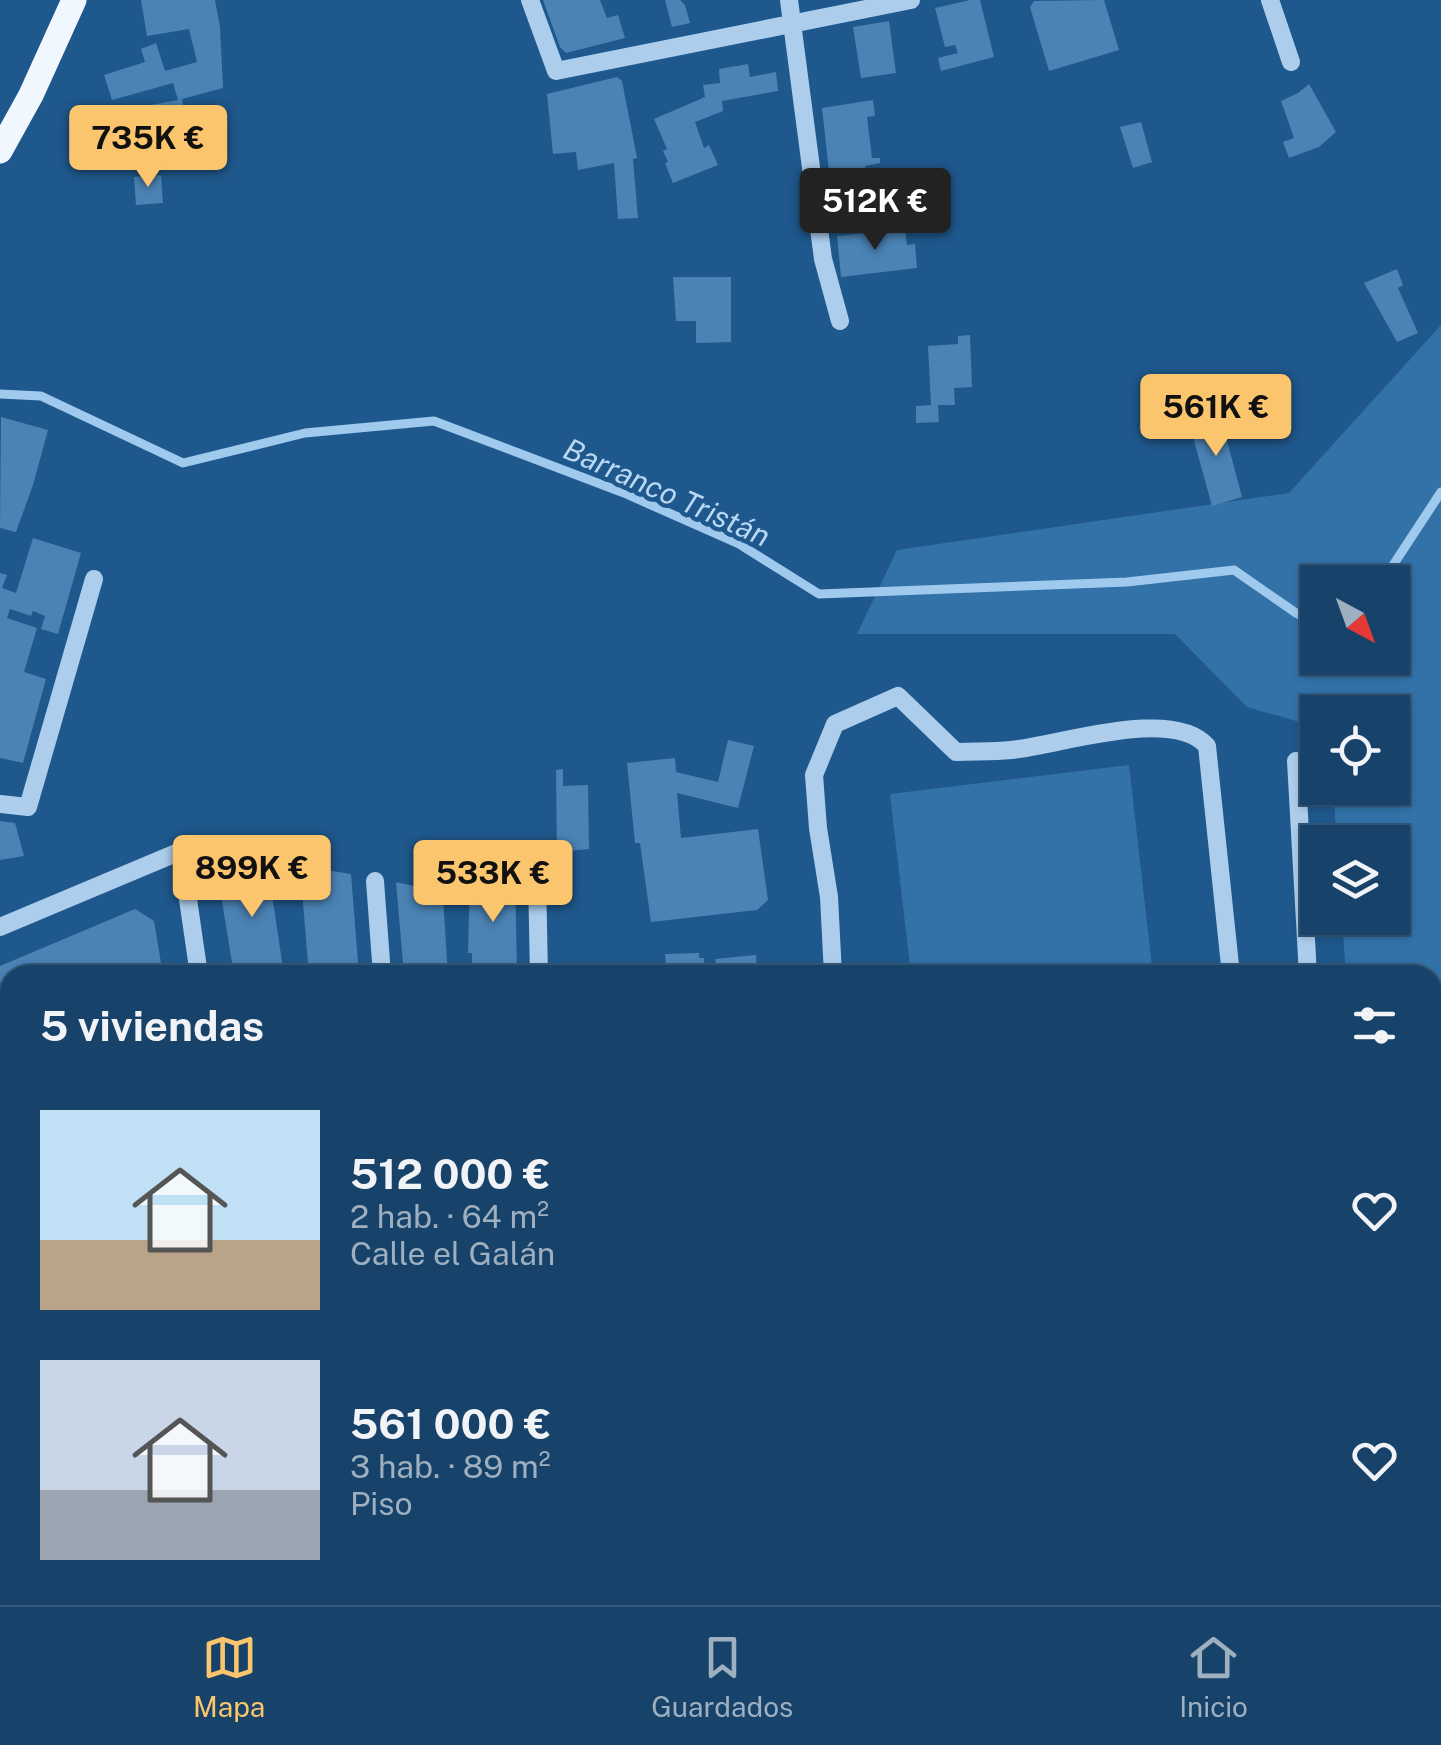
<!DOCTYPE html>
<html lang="es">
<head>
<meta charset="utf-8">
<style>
	body { margin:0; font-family:"Public Sans",sans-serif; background:#244d71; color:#f1f3f6; height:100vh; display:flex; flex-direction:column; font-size:38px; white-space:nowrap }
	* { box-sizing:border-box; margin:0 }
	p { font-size:32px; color:#9eb0c0 }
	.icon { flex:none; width:55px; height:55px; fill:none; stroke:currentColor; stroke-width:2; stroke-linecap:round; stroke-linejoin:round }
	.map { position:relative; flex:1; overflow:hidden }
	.side { position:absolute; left:0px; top:965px; width:1442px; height:640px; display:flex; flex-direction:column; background:#174269; border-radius:30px 30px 0 0; box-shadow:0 2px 8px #0004,0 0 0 2px #365b7d }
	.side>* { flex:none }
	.needle { width:65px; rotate:139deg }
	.buttons { position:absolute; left:1300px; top:565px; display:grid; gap:20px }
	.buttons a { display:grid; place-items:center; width:110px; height:110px; border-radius:0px; background:#174269; box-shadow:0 2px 8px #0004,0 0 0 2px #365b7d; font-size:50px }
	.price { position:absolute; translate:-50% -85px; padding:0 22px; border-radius:10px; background:#fac56c; color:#111; font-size:32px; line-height:65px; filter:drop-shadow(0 2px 5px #0008) }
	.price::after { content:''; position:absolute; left:50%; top:60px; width:30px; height:22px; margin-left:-15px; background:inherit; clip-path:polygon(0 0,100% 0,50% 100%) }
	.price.active { background:#222; color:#fff }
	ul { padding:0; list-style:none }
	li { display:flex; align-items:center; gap:30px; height:250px; padding:0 40px }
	li span { display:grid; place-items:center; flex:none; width:280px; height:200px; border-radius:0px; color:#555 }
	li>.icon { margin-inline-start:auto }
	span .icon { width:120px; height:120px; fill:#fffc; stroke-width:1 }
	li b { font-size:42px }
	h2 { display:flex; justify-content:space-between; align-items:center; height:120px; padding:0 40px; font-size:42px }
	.menu { display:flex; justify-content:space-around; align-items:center; height:140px; border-top:2px solid #365b7d; background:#174269; font-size:28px; color:#9eb0c0 }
	.menu a { display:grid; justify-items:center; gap:5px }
	.menu .active { color:#fac56c }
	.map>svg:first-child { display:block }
	.green { fill:#3272a9; fill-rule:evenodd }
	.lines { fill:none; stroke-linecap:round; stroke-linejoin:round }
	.stream { stroke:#9fcaed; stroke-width:9 }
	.building { fill:#4b83b5 }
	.path { stroke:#acceec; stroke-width:5; stroke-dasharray:5 8; stroke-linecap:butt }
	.minor { stroke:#acceec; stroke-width:18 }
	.major { stroke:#f1f7ff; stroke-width:25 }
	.labels { text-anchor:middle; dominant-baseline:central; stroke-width:9; stroke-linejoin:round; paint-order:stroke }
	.water-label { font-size:30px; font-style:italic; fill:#b8d8f3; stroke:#1f588c }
</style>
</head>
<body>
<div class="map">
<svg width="1441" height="1605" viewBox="0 0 1441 1605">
	<rect width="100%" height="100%" fill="#1f588c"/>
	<path class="green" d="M1441,325V1170H1433L1432,975H1346L1342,918H1392V842H1337L1333,788H1392V712H1318L1317,727L1247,707L1175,634H857L897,550L1289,493ZM1318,582H1392V658H1318Z
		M1129,765L1153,975H911L890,794Z"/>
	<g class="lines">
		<path class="stream" d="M0,394L41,396L183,463L305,433L434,421L624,493L739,544L819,594L1127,582L1234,570L1296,613L1318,624
			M1382,582L1441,492"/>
	</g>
	<path class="building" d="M141,0H215L220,27L223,88L182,99L192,157L129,170L119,111L178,100L173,83L112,100L104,75L145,62L141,49L156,43L165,71L197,62L189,29L147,36Z
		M543,0H600L607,18L618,15L625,38L566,53L560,47Z
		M665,0H680L685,5L690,23L672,27Z
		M970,0H980L994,57L941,71L938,58L958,53L955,45L945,47L935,8Z
		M1104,0L1119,50L1049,71L1030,7L1034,1Z
		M889,21L896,73L861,78L853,27Z
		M748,64L750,77L776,72L778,91L722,101L723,111L695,122L704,148L709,145L718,165L673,183L665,163L668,162L663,151L667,149L654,119L705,97L703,85L720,83L719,69Z
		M617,77L622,81L637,158L633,159L638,218L618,219L614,163L578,170L576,152L553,154L547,94Z
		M1309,84L1336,132L1319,147L1289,158L1283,142L1294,138L1281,101L1298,93Z
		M873,100L875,116L867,117L872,158H880V163L865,166L870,211L834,216L822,108Z
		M1141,122L1152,162L1133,168L1120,127Z
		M161,175L163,203L136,205L134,177Z
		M905,229L907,245L915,244L917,268L841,277L837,236Z
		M1397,269L1403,285L1398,288L1418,333L1397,342L1364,283Z
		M673,277H731V342L696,343V321H676Z
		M970,335L972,387L954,388L955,405H938L939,422L916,423V406L931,405L928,346L958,344V336Z
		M1218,407L1242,497L1212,506L1190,426L1207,421L1204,411Z
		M1,417L48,430L33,485L16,532L0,528Z
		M33,538L81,553L58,634L41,629L45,616L33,611L31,616L10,609L7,618L37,628L24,672L46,679L23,763L0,758V573L7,575L2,588L16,593Z
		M728,740L754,746L738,808L677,793L681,838L758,829L768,900L757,910L651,922L640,843H635L627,763L675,758L676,772L718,782Z
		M563,769V786L588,785L589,849L557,852L556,770Z
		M0,821L15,823L24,856L0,860Z
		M249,858L267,861L284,975H234L220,889L235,864Z
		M300,866L351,874L359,975H309Z
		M515,871L517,975H472V953H468L470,878Z
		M396,882L414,886L442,882L448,975H404Z
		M135,909L154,921L163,975H10V1010L0,1015V966Z
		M699,953V958H704L705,975H667L665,954Z
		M756,955L757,975H717L715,959Z
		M10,1035V1081L0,1082V1037Z
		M10,1116V1166H7L10,1255L0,1256V1118Z
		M10,1308V1395L0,1419V1310Z
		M10,1448V1505L0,1507V1471Z
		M23,1595H66L71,1596L67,1605H19Z
		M1036,1595H1148L1149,1605H1039Z"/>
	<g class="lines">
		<path class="path" d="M150,1605L154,1595"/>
		<path class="minor" d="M530,0L556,71L911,0
			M789,0L823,259L840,321
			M1270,0L1291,62
			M1296,761L1308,975
			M0,804L28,807L94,579
			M537,875L539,975
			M375,881L382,975
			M0,927L181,851L199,975
			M833,975L829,897L818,828L814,775L835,724L898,696L956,752C974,751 992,752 1011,750C1057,746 1172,706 1207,746L1231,975
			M0,1097L10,1095
			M1432,1213H1441
			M0,1281L10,1279
			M0,1526L10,1524
			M297,1595L298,1605
			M478,1595L487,1605
			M1338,1595V1605"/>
		<path class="major" d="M0,151L31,95L74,0"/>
	</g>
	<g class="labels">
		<g class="water-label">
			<text transform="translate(667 492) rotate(24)">Barranco Tristán</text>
		</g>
	</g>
</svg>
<div class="buttons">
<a><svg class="needle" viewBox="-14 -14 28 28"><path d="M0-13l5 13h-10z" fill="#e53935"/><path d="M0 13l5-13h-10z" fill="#9eb0c0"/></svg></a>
<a><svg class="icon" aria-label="locate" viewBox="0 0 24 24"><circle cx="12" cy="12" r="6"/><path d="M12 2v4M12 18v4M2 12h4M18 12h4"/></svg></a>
<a><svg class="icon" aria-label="layers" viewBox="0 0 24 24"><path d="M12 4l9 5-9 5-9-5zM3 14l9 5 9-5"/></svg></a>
</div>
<b class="price" style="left:148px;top:190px">735K €</b>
<b class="price active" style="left:875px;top:253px">512K €</b>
<b class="price" style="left:1216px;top:459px">561K €</b>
<b class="price" style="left:252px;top:920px">899K €</b>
<b class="price" style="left:493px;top:925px">533K €</b>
<section class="side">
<h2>5 viviendas<svg class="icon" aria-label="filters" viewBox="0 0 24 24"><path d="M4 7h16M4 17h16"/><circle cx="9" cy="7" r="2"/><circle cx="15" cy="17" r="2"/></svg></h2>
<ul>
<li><span style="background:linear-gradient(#bfe0f5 65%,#b9a48a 0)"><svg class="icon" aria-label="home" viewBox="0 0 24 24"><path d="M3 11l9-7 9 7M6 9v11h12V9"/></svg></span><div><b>512 000 €</b><p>2 hab. · 64 m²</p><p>Calle el Galán</p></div><svg class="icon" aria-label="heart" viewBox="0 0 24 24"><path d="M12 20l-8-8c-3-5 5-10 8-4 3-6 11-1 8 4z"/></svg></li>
<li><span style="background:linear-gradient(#c9d6e8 65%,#9aa5b1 0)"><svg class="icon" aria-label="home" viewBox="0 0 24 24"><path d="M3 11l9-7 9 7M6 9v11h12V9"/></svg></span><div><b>561 000 €</b><p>3 hab. · 89 m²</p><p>Piso</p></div><svg class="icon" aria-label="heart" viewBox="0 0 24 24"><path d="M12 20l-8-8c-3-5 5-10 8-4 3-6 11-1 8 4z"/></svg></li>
</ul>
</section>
</div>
<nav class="menu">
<a class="active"><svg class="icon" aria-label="map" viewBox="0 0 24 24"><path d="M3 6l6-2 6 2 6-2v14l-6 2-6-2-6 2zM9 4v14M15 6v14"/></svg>Mapa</a>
<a><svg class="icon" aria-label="saved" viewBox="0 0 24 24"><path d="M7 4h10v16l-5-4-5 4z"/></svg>Guardados</a>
<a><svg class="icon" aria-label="home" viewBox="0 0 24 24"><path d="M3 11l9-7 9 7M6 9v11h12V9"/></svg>Inicio</a>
</nav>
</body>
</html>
